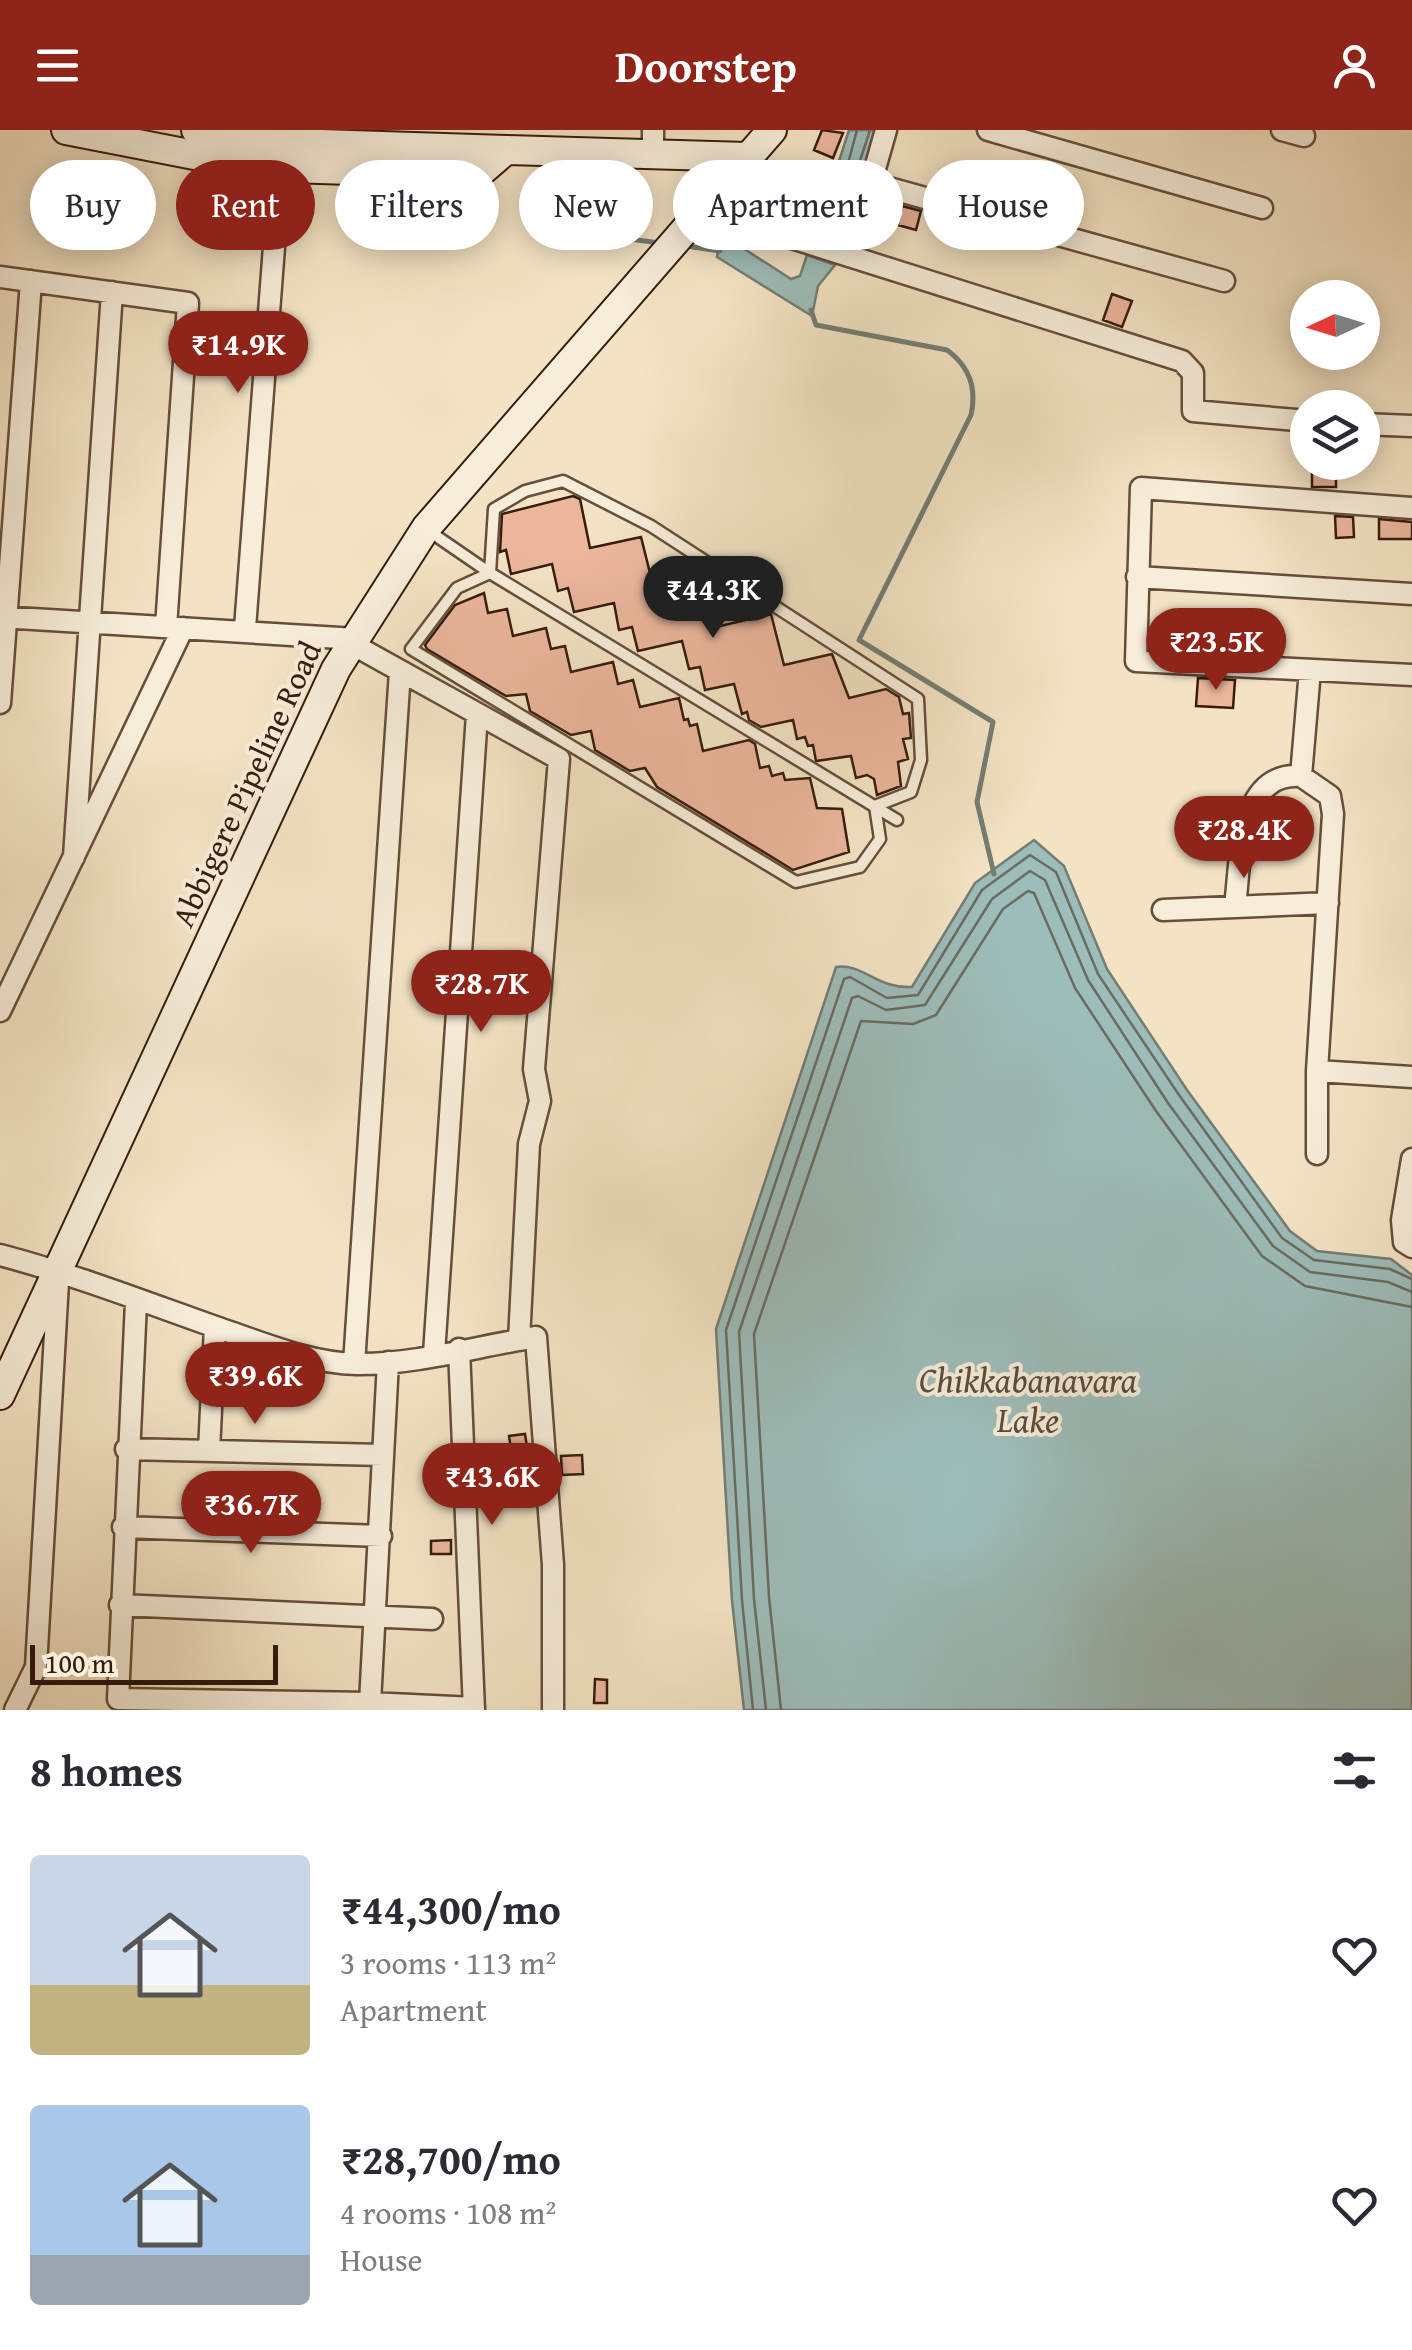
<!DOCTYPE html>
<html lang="en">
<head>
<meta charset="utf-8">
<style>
	body { margin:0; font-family:"Gentium Book Plus",serif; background:#f7f7f7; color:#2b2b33; height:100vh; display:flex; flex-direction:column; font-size:38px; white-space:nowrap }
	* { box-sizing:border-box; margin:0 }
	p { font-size:32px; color:#7c7c81 }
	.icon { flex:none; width:55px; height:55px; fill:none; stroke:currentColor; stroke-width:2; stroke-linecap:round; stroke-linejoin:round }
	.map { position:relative; height:1580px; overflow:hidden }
	.sheet { display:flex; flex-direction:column; background:#fff; flex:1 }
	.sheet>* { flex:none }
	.hud { position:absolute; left:30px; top:30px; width:1352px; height:90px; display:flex; gap:20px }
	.needle { width:65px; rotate:266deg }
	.buttons { position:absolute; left:1290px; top:150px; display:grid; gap:20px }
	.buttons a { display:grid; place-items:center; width:90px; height:90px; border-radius:50%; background:#fff; box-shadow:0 5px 25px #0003; font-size:50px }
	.scale { position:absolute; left:30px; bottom:25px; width:248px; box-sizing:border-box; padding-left:10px; border:5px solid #371c0c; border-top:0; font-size:28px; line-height:35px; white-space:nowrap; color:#371c0c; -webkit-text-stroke:8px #f7edd9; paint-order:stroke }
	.price { position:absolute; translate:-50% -85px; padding:0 22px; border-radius:35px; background:#8f2418; color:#fff; font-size:32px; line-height:65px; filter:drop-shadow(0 2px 5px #0008) }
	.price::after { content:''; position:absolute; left:50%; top:60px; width:30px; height:22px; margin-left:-15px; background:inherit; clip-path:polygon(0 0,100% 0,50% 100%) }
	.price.on { background:#222; color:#fff }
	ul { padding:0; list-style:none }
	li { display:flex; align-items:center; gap:30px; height:250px; padding:0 30px }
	li span { display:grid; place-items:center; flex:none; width:280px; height:200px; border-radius:10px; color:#555 }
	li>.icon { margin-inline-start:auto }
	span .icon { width:120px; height:120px; fill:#fffc; stroke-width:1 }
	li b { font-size:42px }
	h2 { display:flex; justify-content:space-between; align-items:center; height:120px; padding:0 30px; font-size:42px }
	.pill { padding:0 35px; border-radius:45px; background:#fff; box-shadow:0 5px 25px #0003; font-size:35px; line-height:90px }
	.pill.on { background:#8f2418; color:#fff }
	header { display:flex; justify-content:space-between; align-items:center; height:130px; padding:0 30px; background:#8f2418; color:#fff; font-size:45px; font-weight:700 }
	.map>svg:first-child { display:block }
	.water { fill:#9dbdba; stroke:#747d74; stroke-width:2.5 }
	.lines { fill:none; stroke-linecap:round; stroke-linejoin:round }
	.shore { stroke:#6a6c63; stroke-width:2.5 }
	.stream { stroke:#747d74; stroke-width:5 }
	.building { fill:#ebb69c; stroke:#371c0c; stroke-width:2.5 }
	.lane-casing { stroke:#664e3a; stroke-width:15 }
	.street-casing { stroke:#664e3a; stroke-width:25 }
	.secondary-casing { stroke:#371c0c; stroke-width:32 }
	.lane { stroke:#f7edd9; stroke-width:10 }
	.street { stroke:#f7edd9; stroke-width:20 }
	.secondary { stroke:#f7edd9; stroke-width:28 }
	.labels { text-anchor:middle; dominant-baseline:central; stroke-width:8; stroke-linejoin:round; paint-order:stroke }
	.street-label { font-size:32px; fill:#371c0c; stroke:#f7edd9 }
	.water-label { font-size:35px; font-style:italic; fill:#564c40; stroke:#f7edd9 }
</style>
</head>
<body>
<header><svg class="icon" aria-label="menu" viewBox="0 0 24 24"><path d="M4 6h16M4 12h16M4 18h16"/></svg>Doorstep<svg class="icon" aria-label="person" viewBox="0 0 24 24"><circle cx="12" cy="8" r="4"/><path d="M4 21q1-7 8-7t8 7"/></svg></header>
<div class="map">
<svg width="1412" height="1580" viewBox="0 0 1412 1580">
	<rect width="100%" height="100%" fill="#f3e3c4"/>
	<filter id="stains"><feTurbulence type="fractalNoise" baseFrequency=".002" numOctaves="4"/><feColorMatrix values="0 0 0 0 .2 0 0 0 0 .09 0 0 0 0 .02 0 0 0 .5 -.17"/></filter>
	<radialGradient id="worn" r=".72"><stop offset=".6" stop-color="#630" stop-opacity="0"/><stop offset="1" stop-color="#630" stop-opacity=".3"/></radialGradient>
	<path class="water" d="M849,0H881L843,114L815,106Z
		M559,77H577L592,94L613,97L611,116L580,109Z
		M721,104L791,149L800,146L807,125L835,135L818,156L812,186L717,127Z
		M1034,710L1064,736L1107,839L1187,960L1290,1101L1317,1121L1391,1129L1412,1145V1580H744L732,1471L716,1199L836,837C863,833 877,859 912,857L975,753Z"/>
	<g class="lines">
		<path class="shore" d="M857,0L846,41L851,46L856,43L870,0
			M753,1580L742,1470L726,1200L844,849L850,847L887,868L918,865L982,760L1030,725L1056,742L1098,844L1179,965L1282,1108L1314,1130L1390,1139L1412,1149
			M766,1580L754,1469L739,1202L852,868L858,866L886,880L925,875L992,769L1030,741L1045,750L1088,850L1168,973L1273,1116L1310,1142L1388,1152L1412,1162
			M781,1580L769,1467L754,1204L861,891L913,894L936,885L1003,779L1028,761L1034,763L1075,858L1156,981L1262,1126L1305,1156L1412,1177"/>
		<path class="stream" d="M547,29L574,82
			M607,106L660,113
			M686,116L720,121
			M811,180L816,195L947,220C969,236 977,258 971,285L859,510L993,592L977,672L994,744"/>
	</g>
	<path class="building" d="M822,0L843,3L833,28L814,20Z
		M984,44L1004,49L997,74L977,68Z
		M902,76L921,81L916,100L898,95Z
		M1112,164L1132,171L1122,197L1103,190Z
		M1312,332H1336V357H1312Z
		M573,366L580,369L590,418L641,407L654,459L705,447L716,497L771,484L784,535L832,524L849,568L886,559L899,567L903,584L909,583L911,608L903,609L908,629L898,632L901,656L877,665L874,649L867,645L856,648L851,626L816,631L813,615L808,616L805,607L797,609L793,590L761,597L749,590L747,582L742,584L734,554L705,560L700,537L689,539L682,511L638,521L632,497L619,500L614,473L574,482L568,458L558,461L552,434L511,444L506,420L500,422L502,384Z
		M1335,386L1353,387L1354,407L1336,408Z
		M1379,389L1412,392V409H1379Z
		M484,463L488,483L507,479L513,506L546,498L551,519L565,516L571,542L613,532L618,554L633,550L640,577L679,568L684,590L688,589L690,596L697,594L703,621L749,610L755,614L760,638L769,636L772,646L783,643L785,650L810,648L817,678L842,679L849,722L793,740L657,657L645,638L630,641L595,620L591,601L571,605L530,581L526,564L506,566L427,519L425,515L455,475Z
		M1198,548L1235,550L1233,578L1196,576Z
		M525,1304L527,1317L511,1319L509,1306Z
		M582,1325L583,1344L562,1345L561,1326Z
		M451,1410V1424H431V1411Z
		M595,1549L607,1550V1573H594Z"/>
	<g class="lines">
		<defs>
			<path id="lane" d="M563,351L651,396L918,569L921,630L911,662L875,676L880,709L860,737L796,752L411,519L457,458L490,443L494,379L525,361Z
				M426,399L490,443L897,690"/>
			<path id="street" d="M653,0V24
				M988,0L1262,78
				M1282,0L1304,6
				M871,53L1224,151
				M703,80L1182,231L1193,243V281L1308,291
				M850,126L886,0
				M0,147L188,173L166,497
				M1362,294L1412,296
				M1412,378L1141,358L1136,531L1412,545
				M1137,447L1412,464
				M0,487L356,509
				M245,498L280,38
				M352,514L559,629L534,939L540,971L529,1014L519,1210
				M0,573L31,151
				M1301,646L1310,540
				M74,727L112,162
				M1235,776C1241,732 1237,642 1301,646L1330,666L1333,684L1317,941V1024
				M1163,780L1328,773
				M0,881L183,498
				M1317,941L1412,947
				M1412,1029L1402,1090L1404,1112L1412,1117
				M0,1125C76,1145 150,1174 224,1200C266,1214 310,1233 356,1234C414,1235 478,1216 536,1207L553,1435V1580
				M136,1172L118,1569L370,1573
				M459,1219L474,1580
				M434,1224L477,584
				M388,1232L370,1573L474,1578
				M354,1234L400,541
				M126,1319L383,1325
				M209,1321L215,1197
				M465,1353H547
				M123,1397L381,1406
				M120,1475L432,1489
				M15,1580L36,1537L58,1152"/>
			<path id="secondary" d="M66,0L256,37L478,44L506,20L259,12L196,0
				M506,20L747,27
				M0,1265L336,539L426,398L772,0"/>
		</defs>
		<use href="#lane" class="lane-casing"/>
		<use href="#street" class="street-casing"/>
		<use href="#secondary" class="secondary-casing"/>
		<use href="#lane" class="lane"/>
		<use href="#street" class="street"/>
		<use href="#secondary" class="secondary"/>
	</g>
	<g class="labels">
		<g class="street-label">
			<text transform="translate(246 654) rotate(-65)">Abbigere Pipeline Road</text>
		</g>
		<g class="water-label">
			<text x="1028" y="1249">Chikkabanavara<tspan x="1028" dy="40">Lake</tspan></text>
		</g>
	</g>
	<rect width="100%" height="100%" filter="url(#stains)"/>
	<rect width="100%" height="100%" fill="url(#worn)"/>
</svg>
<div class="buttons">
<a><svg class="needle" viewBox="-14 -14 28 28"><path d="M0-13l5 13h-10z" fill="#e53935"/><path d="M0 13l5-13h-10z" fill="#7c7c81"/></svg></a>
<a><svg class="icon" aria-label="layers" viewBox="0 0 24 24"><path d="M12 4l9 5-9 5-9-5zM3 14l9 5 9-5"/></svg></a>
</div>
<div class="scale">100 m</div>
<b class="price" style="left:238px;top:266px">₹14.9K</b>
<b class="price on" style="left:713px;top:511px">₹44.3K</b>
<b class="price" style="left:1216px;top:563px">₹23.5K</b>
<b class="price" style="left:1244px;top:751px">₹28.4K</b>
<b class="price" style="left:481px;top:905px">₹28.7K</b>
<b class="price" style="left:255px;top:1297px">₹39.6K</b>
<b class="price" style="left:492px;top:1398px">₹43.6K</b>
<b class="price" style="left:251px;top:1426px">₹36.7K</b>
<div class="hud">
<a class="pill">Buy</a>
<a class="pill on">Rent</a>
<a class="pill">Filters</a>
<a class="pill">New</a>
<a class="pill">Apartment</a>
<a class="pill">House</a>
</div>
</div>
<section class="sheet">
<h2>8 homes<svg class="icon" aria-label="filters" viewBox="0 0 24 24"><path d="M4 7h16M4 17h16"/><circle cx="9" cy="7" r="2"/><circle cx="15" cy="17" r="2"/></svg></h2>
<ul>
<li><span style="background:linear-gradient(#c9d6e8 65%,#c2b280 0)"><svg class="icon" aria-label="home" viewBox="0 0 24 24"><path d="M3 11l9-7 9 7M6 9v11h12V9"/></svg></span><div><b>₹44,300/mo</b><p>3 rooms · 113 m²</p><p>Apartment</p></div><svg class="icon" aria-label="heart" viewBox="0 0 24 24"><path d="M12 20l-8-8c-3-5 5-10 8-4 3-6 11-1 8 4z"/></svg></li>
<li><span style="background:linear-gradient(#a9c7e8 75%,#9aa5b1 0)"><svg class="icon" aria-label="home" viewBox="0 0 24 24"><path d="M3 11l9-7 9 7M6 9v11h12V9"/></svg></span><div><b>₹28,700/mo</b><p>4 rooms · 108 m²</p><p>House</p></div><svg class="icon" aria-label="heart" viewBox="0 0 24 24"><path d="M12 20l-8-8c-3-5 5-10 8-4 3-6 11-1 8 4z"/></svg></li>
</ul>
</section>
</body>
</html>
